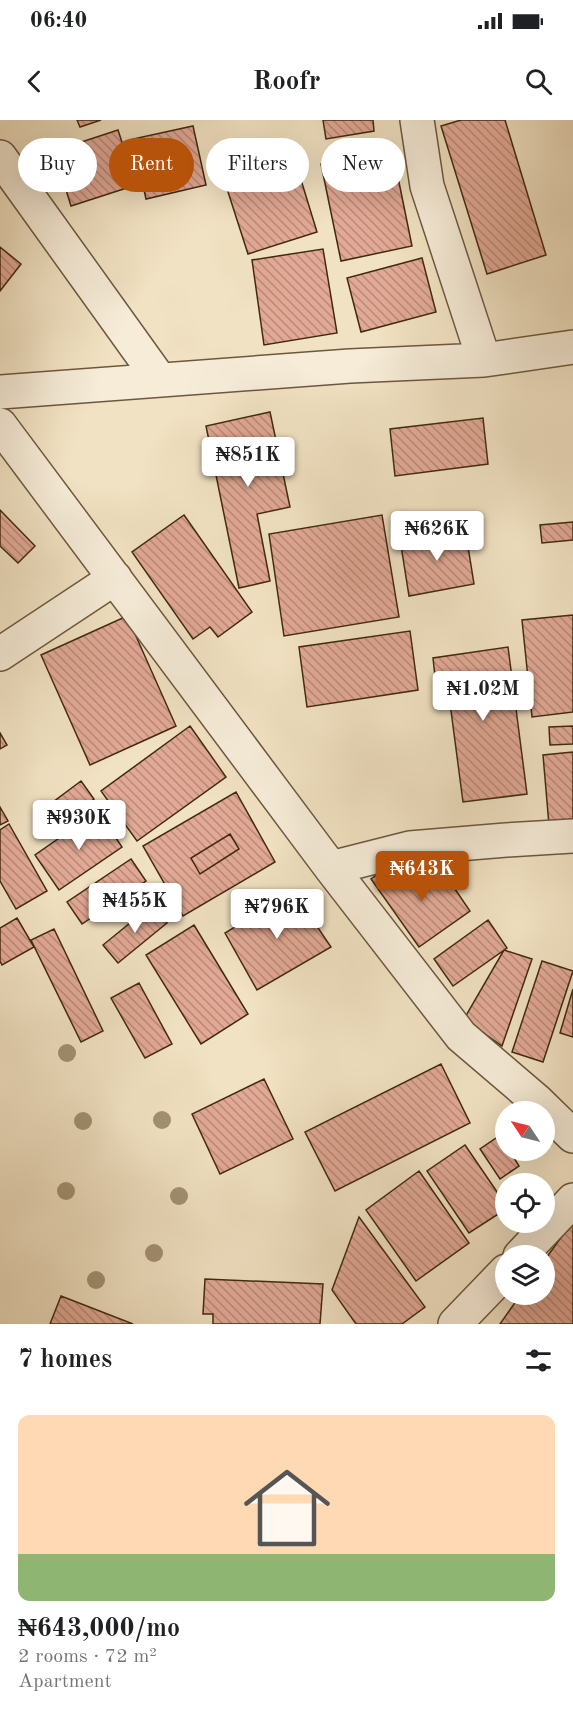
<!DOCTYPE html>
<html lang="en">
<head>
<meta charset="utf-8">
<style>
	body { margin:0; font-family:"Old Standard TT",serif; background:#f2f2f2; color:#202124; height:100vh; display:flex; flex-direction:column; font-size:22px; white-space:nowrap }
	* { box-sizing:border-box; margin:0 }
	p { font-size:20px; color:#757577 }
	.icon { flex:none; width:33px; height:33px; fill:none; stroke:currentColor; stroke-width:2; stroke-linecap:round; stroke-linejoin:round }
	.map { position:relative; height:1204px; overflow:hidden }
	.sheet { display:flex; flex-direction:column; background:#fff; flex:1 }
	.sheet>* { flex:none }
	.banner { position:absolute; left:18px; top:18px; width:537px; height:54px; display:flex; gap:12px }
	.needle { width:39px; rotate:305deg }
	.buttons { position:absolute; left:495px; top:981px; display:grid; gap:12px }
	.buttons a { display:grid; place-items:center; width:60px; height:60px; border-radius:50%; background:#fff; box-shadow:0 6px 24px #0002; font-size:30px }
	.price { position:absolute; translate:-50% -51px; padding:0 14px; border-radius:6px; background:#fff; color:#222; font-size:20px; line-height:39px; filter:drop-shadow(0 2px 3px #0008) }
	.price::after { content:''; position:absolute; left:50%; top:36px; width:18px; height:14px; margin-left:-9px; background:inherit; clip-path:polygon(0 0,100% 0,50% 100%) }
	.price.selected { background:#b45309; color:#fff }
	ul { padding:0; list-style:none }
	li { display:grid; align-content:center; gap:12px; height:318px; padding:0 18px }
	li span { display:grid; place-items:center; height:186px; border-radius:12px; color:#555 }
	li>.icon { margin-inline-start:auto }
	span .icon { width:108px; height:108px; fill:#fffc; stroke-width:1 }
	li b { font-size:26px }
	h2 { display:flex; justify-content:space-between; align-items:center; height:72px; padding:0 18px; font-size:26px }
	.tag { padding:0 21px; border-radius:27px; background:#fff; box-shadow:0 6px 24px #0002; font-size:21px; line-height:54px }
	.tag.selected { background:#b45309; color:#fff }
	.status { display:flex; justify-content:space-between; align-items:center; height:42px; padding:0 30px; background:#fff; direction:ltr }
	.status svg { height:16px; fill:currentColor }
	header { display:flex; justify-content:space-between; align-items:center; height:78px; padding:0 18px; background:#fff; font-size:27px; font-weight:700 }
	.map>svg:first-child { display:block }
	.building { fill:url(#building-back-hatch); stroke:#412911; stroke-width:1.5; fill-rule:evenodd }
	.lines { fill:none; stroke-linecap:round; stroke-linejoin:round }
	.minor-casing { stroke:#6d573e; stroke-width:36 }
	.minor { stroke:#f6ecd8; stroke-width:33 }
	.tree { fill:#a29173 }
</style>
</head>
<body>
<div class="status"><b>06:40</b><svg viewBox="0 0 49 12"><path d="M0 12V9h3v3zM5 12V6h3v6zM10 12V3h3v9zM15 12V0h3v12zM26 1h20v11H26zM47 4h2v5h-2z"/></svg></div>
<header><svg class="icon" aria-label="back" viewBox="0 0 24 24"><path d="M15 5l-7 7 7 7"/></svg>Roofr<svg class="icon" aria-label="search" viewBox="0 0 24 24"><circle cx="10" cy="10" r="6"/><path d="M15 15l6 6"/></svg></header>
<div class="map">
<svg width="573" height="1204" viewBox="0 0 573 1204">
	<defs>
		<pattern id="building-back-hatch" width="6" height="6" patternUnits="userSpaceOnUse" patternTransform="scale(1.5)"><rect width="6" height="6" fill="#e2a996"/><path d="M-1 5l2 2M0 0l6 6M5-1l2 2" fill="none" stroke="#b98a79"/></pattern>
	</defs>
	<rect width="100%" height="100%" fill="#f1e2c3"/>
	<filter id="stains"><feTurbulence type="fractalNoise" baseFrequency=".00333" numOctaves="4"/><feColorMatrix values="0 0 0 0 .2 0 0 0 0 .09 0 0 0 0 .02 0 0 0 .5 -.17"/></filter>
	<radialGradient id="worn" r=".72"><stop offset=".6" stop-color="#630" stop-opacity="0"/><stop offset="1" stop-color="#630" stop-opacity=".3"/></radialGradient>
	<path class="building" d="M77,0H101L80,7Z
		M323,0H373L374,11L326,19Z
		M461,0H505L546,135L487,154L441,6Z
		M193,6L206,65L146,79L133,19Z
		M118,10L136,65L71,86L54,31Z
		M290,24L317,112L248,134L220,47Z
		M392,28L412,126L341,141L321,44Z
		M0,127L21,144L0,171Z
		M323,129L337,213L264,225L252,140Z
		M422,138L436,192L361,212L347,158Z
		M270,292L290,387L257,394L270,461L239,468L206,306Z
		M483,298L488,344L395,356L390,309Z
		M0,390L35,426L18,443L0,426Z
		M184,395L252,492L218,517L210,507L193,519L132,432Z
		M382,395L399,497L284,516L269,414Z
		M573,402V420L542,423L540,405Z
		M465,408L474,464L409,476L400,419Z
		M573,495V592L532,597L522,500Z
		M127,496L176,606L90,645L41,535Z
		M410,511L418,570L307,587L299,527Z
		M508,527L527,674L463,682L450,583L438,585L433,538Z
		M190,606L226,657L137,721L101,671Z
		M573,606V624L550,625L549,607Z
		M0,613L7,625L0,629Z
		M573,632V703L549,705L543,635Z
		M81,661L94,679L54,708L41,691Z
		M236,672L275,742L183,796L143,726ZM230,714L239,729L200,754L191,738Z
		M0,687L8,701L0,705Z
		M98,691L122,727L59,770L35,735Z
		M9,704L47,771L16,789L0,761V710Z
		M230,714L239,729L200,754L191,738Z
		M131,739L146,761L82,804L67,782Z
		M387,748L413,759L442,750L470,791L419,827L371,759Z
		M293,771L331,827L257,870L225,813Z
		M152,785L167,803L118,843L103,825Z
		M17,798L34,827L2,845L0,841V808Z
		M488,800L507,828L453,866L434,839Z
		M194,805L248,894L201,924L146,835Z
		M54,809L103,911L81,922L31,820Z
		M504,830L532,839L502,926L464,899Z
		M542,841L573,851L543,942L512,932Z
		M139,863L172,924L145,938L111,878Z
		M573,869V917L560,913Z
		M441,944L470,1003L335,1071L305,1012Z
		M264,959L293,1019L220,1054L192,994Z
		M499,1016L506,1026V1030H509L519,1046L500,1059L480,1029Z
		M465,1025L506,1085V1089L469,1113L427,1051Z
		M419,1051L469,1123L416,1161L366,1090Z
		M359,1097L425,1187L402,1204H356L332,1170Z
		M573,1101V1204H500L521,1174H544V1141Z
		M515,1102H536L525,1113Z
		M205,1159L323,1164L320,1204H213V1194H203Z
		M61,1176L133,1204H50Z"/>
	<g class="lines">
		<defs>
			<path id="minor" d="M417,0L427,66L484,240
				M0,37L160,260
				M0,272L350,246L484,240L573,227
				M0,305L331,748L461,916L537,981L573,1016
				M0,534L115,458
				M331,748L410,728L506,720L573,716
				M520,1136L573,1080
				M455,1204L506,1151"/>
		</defs>
		<use href="#minor" class="minor-casing"/>
		<use href="#minor" class="minor"/>
	</g>
	<g class="tree">
		<circle cx="67" cy="933" r="9"/>
		<circle cx="162" cy="1000" r="9"/>
		<circle cx="83" cy="1001" r="9"/>
		<circle cx="66" cy="1071" r="9"/>
		<circle cx="179" cy="1076" r="9"/>
		<circle cx="154" cy="1133" r="9"/>
		<circle cx="96" cy="1160" r="9"/>
	</g>
	<rect width="100%" height="100%" filter="url(#stains)"/>
	<rect width="100%" height="100%" fill="url(#worn)"/>
</svg>
<div class="buttons">
<a><svg class="needle" viewBox="-14 -14 28 28"><path d="M0-13l5 13h-10z" fill="#e53935"/><path d="M0 13l5-13h-10z" fill="#757577"/></svg></a>
<a><svg class="icon" aria-label="locate" viewBox="0 0 24 24"><circle cx="12" cy="12" r="6"/><path d="M12 2v4M12 18v4M2 12h4M18 12h4"/></svg></a>
<a><svg class="icon" aria-label="layers" viewBox="0 0 24 24"><path d="M12 4l9 5-9 5-9-5zM3 14l9 5 9-5"/></svg></a>
</div>
<b class="price" style="left:248px;top:368px">₦851K</b>
<b class="price" style="left:437px;top:442px">₦626K</b>
<b class="price" style="left:483px;top:602px">₦1.02M</b>
<b class="price" style="left:79px;top:731px">₦930K</b>
<b class="price selected" style="left:422px;top:782px">₦643K</b>
<b class="price" style="left:135px;top:814px">₦455K</b>
<b class="price" style="left:277px;top:820px">₦796K</b>
<div class="banner">
<a class="tag">Buy</a>
<a class="tag selected">Rent</a>
<a class="tag">Filters</a>
<a class="tag">New</a>
</div>
</div>
<section class="sheet">
<h2>7 homes<svg class="icon" aria-label="filters" viewBox="0 0 24 24"><path d="M4 7h16M4 17h16"/><circle cx="9" cy="7" r="2"/><circle cx="15" cy="17" r="2"/></svg></h2>
<ul>
<li><span style="background:linear-gradient(#ffd9b3 75%,#8fb573 0)"><svg class="icon" aria-label="home" viewBox="0 0 24 24"><path d="M3 11l9-7 9 7M6 9v11h12V9"/></svg></span><div><b>₦643,000/mo</b><p>2 rooms · 72 m²</p><p>Apartment</p></div></li>
</ul>
</section>
</body>
</html>
